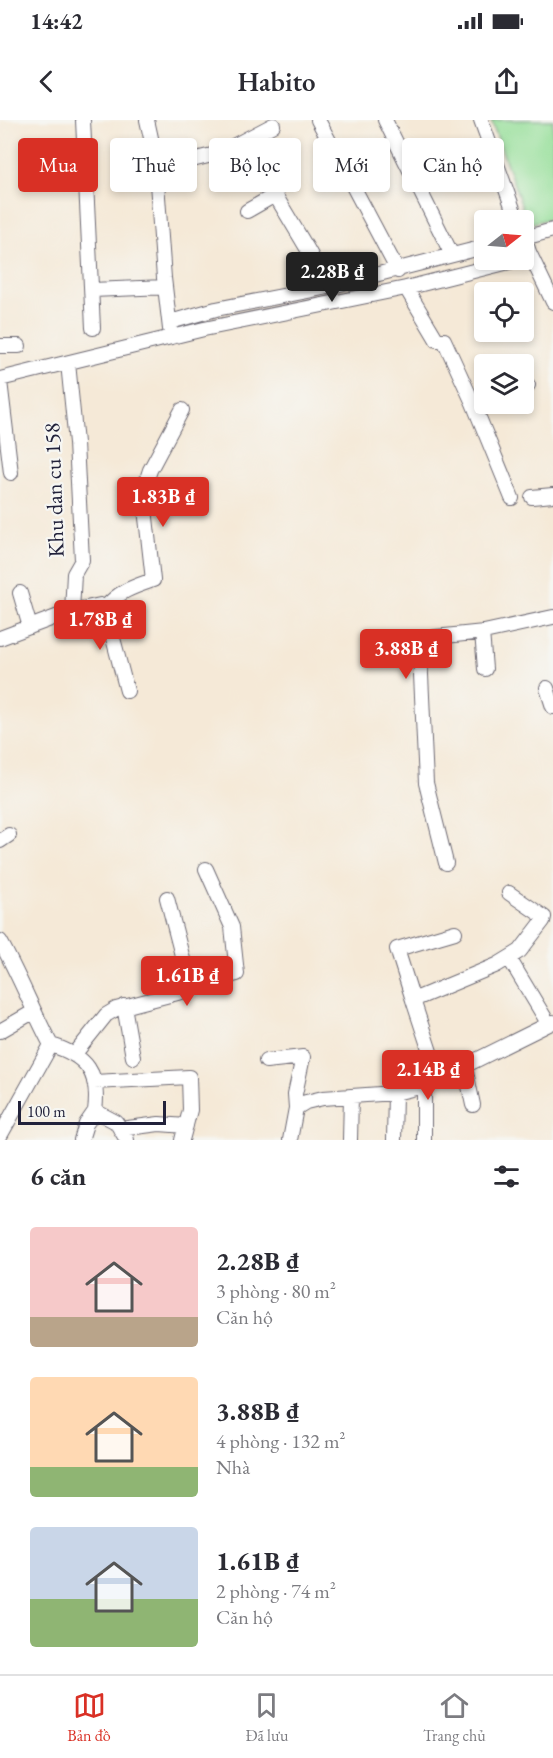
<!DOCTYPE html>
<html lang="vi">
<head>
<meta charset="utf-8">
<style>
	body { margin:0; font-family:"EB Garamond",serif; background:#f7f7f7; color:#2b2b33; height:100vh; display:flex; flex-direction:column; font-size:22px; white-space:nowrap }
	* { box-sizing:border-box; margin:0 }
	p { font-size:20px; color:#7c7c81 }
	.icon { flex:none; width:33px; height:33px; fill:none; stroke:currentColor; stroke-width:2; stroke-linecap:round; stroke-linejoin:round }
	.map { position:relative; height:1020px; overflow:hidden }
	.details { display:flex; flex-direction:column; background:#fff; flex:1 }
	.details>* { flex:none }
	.banner { position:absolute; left:18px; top:18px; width:518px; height:54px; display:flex; gap:12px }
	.needle { width:39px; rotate:73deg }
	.fabs { position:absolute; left:474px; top:90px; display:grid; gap:12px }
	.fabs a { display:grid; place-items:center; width:60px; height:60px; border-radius:6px; background:#fff; box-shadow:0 3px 9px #0003; font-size:30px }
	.scale { position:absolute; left:18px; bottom:15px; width:148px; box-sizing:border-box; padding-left:6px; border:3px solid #22223b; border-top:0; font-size:16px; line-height:21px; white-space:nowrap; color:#22223b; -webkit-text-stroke:4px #f6f6f2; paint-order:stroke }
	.price { position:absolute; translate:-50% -51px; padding:0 14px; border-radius:6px; background:#d93025; color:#fff; font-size:20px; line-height:39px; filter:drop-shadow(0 2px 3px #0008) }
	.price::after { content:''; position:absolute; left:50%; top:36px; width:18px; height:14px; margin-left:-9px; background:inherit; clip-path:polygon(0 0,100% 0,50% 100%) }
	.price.selected { background:#222; color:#fff }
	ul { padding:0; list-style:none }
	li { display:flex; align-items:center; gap:18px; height:150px; padding:0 30px }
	li span { display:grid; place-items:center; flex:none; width:168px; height:120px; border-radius:6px; color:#555 }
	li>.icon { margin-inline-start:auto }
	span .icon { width:72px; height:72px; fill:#fffc; stroke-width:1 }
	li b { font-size:26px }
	h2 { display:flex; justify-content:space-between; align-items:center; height:72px; padding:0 30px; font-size:26px }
	.chip { padding:0 21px; border-radius:6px; background:#fff; box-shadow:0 3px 9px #0003; font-size:21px; line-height:54px }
	.chip.selected { background:#d93025; color:#fff }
	.status { display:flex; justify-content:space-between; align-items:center; height:42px; padding:0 30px; background:#fff; direction:ltr }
	.status svg { height:16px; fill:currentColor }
	header { display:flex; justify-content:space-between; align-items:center; height:78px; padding:0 30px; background:#fff; font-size:27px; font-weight:600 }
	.tabs { display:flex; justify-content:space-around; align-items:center; height:84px; border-top:2px solid #e1e1e2; background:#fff; font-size:16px; color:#7c7c81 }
	.tabs a { display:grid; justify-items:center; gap:3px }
	.tabs .selected { color:#d93025 }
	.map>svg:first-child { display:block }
	.green { fill:#96df9a; stroke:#5c806a; stroke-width:1.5 }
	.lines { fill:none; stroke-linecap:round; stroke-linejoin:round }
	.minor-casing { stroke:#6c6872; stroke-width:16 }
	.minor { stroke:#fff; stroke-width:14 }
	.labels { text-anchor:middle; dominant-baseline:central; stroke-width:4.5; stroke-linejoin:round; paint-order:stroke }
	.street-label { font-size:22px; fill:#22223b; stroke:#f6f6f2 }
</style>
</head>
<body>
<div class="status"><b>14:42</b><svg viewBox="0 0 49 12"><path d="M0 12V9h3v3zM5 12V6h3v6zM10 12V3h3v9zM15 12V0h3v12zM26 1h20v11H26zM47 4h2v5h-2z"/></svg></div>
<header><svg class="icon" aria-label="back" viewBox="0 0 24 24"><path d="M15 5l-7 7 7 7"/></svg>Habito<svg class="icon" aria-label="share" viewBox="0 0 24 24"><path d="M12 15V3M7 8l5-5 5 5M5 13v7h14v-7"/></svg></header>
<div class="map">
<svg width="553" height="1020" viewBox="0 0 553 1020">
	<rect width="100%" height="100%" fill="#f6f6f2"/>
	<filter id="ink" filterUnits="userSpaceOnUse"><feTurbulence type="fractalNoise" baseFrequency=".0167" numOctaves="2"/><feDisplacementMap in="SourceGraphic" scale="12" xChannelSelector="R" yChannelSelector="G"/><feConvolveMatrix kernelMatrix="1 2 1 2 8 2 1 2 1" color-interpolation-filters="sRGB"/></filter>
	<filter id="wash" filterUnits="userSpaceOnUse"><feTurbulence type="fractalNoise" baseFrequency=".008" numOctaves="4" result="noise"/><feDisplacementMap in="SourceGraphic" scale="24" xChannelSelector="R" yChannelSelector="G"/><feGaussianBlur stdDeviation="1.35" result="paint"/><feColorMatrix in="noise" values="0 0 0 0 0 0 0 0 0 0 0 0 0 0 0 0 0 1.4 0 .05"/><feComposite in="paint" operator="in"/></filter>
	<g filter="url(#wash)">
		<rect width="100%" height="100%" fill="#f5e9d7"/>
		<path class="green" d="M491,0H553V98L528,104Z"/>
	</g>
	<g filter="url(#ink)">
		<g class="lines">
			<defs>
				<path id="minor" d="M83,0L93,208
					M147,0L155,36L164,158L170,209
					M318,0L398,151
					M385,0L452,135
					M481,0L517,100
					M243,21L308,130L328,167
					M156,49L220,33L273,5
					M247,91L275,75
					M524,116L529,132L553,182
					M524,118L553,110
					M406,168L437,220H444L473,283L512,378
					M92,170L165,167
					M170,202L216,189L328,167L484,127
					M0,226H19
					M0,259L204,209L406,168L513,141
					M0,261L11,353
					M524,267L528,265
					M532,377L553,375
					M20,473L30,507
					M105,488C119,471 133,467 153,460L143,371L150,350L182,290
					M72,491L100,485L105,488L127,571
					M482,512L485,549
					M0,518L72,491L74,454L82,440L76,323L68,243
					M547,568L553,587
					M0,721L9,715
					M446,743L426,663L420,533L425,521L435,517L484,512L553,497
					M0,821C19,855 33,891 51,925
					M509,838L548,903
					M186,867L237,854L232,807L206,749
					M413,880L397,829L455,812
					M124,886L133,937
					M0,911L33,892
					M51,925C87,936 100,953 95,991L116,1002L127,1020
					M74,935L106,895L116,889L185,871L186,858L185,847L167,778
					M266,941L303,937L295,974L296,988
					M465,947L473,985
					M439,959L413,880L497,845L520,831L543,801L544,797L509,773
					M94,962L189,957L190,990L182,1020
					M424,966V1020
					M120,1009L159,1004L186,1006
					M0,1016L51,925
					M81,1020L86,1004L95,991
					M290,1020L296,988L306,982L323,978L395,973L424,966L553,902
					M350,1020L351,976
					M394,1020L395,973"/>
			</defs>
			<use href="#minor" class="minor-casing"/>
			<use href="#minor" class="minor"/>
		</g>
	</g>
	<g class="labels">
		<g class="street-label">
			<text transform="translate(54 370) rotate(-92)">Khu dan cu 158</text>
		</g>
	</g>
</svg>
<div class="fabs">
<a><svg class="needle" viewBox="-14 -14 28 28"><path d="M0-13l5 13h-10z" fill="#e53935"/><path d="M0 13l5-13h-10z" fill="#7c7c81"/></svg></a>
<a><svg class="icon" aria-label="locate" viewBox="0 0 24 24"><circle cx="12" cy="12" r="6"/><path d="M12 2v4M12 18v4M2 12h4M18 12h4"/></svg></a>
<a><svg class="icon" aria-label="layers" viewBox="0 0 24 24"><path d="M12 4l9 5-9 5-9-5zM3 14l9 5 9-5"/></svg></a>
</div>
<div class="scale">100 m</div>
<b class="price selected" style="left:332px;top:183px">2.28B ₫</b>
<b class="price" style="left:163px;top:408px">1.83B ₫</b>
<b class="price" style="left:100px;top:531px">1.78B ₫</b>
<b class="price" style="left:406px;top:560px">3.88B ₫</b>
<b class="price" style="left:187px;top:887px">1.61B ₫</b>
<b class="price" style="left:428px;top:981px">2.14B ₫</b>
<div class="banner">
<a class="chip selected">Mua</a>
<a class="chip">Thuê</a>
<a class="chip">Bộ lọc</a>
<a class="chip">Mới</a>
<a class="chip">Căn hộ</a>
</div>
</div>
<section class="details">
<h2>6 căn<svg class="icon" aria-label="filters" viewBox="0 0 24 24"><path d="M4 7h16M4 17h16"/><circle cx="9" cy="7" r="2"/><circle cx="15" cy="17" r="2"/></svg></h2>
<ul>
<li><span style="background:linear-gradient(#f6c9c9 75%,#b9a48a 0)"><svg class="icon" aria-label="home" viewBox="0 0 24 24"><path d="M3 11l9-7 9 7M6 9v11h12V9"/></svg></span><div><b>2.28B ₫</b><p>3 phòng · 80 m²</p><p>Căn hộ</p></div></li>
<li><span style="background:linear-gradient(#ffd9b3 75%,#8fb573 0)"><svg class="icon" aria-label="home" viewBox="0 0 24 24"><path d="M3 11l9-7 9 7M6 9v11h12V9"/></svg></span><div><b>3.88B ₫</b><p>4 phòng · 132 m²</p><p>Nhà</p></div></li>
<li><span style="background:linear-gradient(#c9d6e8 60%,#8fb573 0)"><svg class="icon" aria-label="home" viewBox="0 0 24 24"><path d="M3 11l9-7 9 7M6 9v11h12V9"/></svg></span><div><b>1.61B ₫</b><p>2 phòng · 74 m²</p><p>Căn hộ</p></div></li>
</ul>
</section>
<nav class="tabs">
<a class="selected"><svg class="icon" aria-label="map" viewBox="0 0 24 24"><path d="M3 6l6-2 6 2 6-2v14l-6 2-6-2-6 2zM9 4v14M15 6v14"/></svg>Bản đồ</a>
<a><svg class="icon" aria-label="saved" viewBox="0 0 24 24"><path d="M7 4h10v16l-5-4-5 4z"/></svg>Đã lưu</a>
<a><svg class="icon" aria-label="home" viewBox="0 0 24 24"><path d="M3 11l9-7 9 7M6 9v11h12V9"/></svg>Trang chủ</a>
</nav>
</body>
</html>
